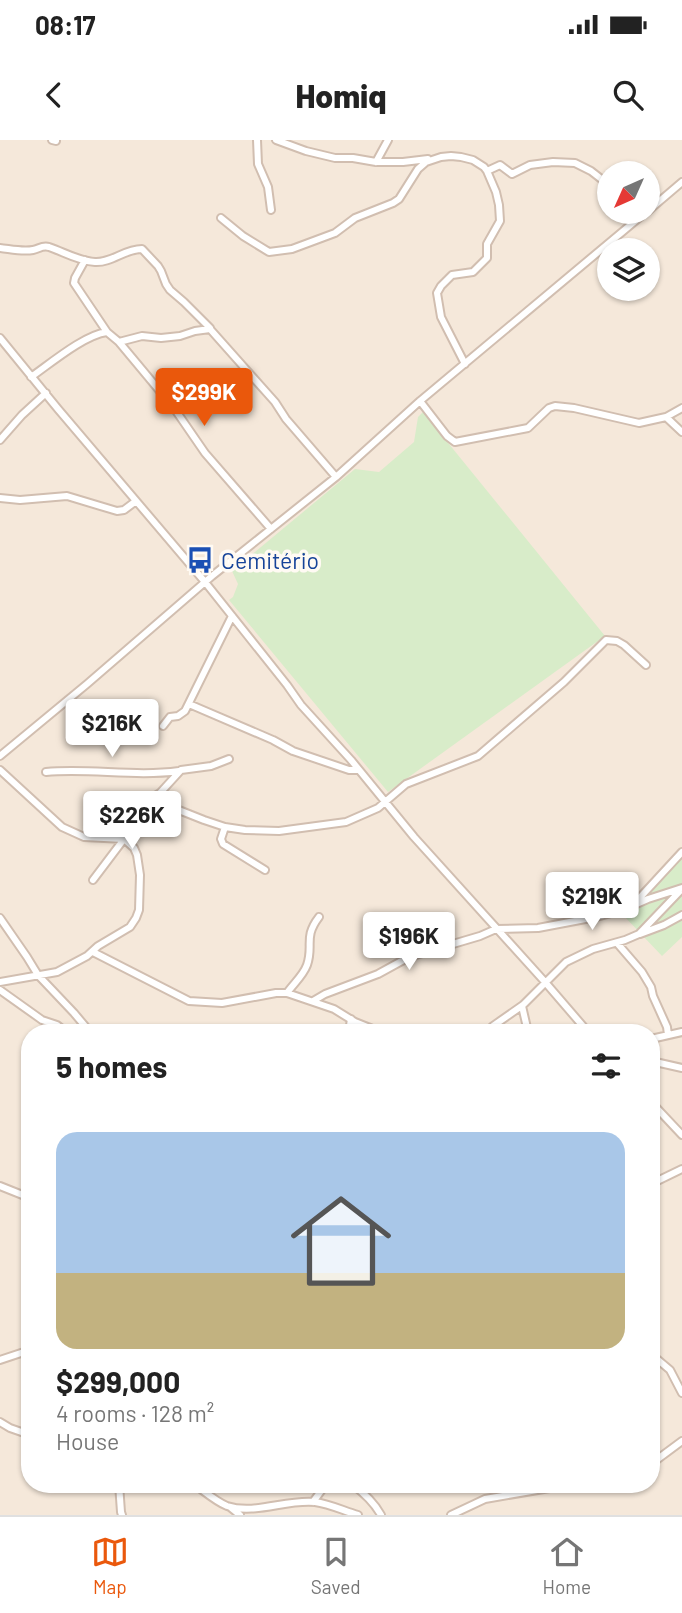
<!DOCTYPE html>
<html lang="en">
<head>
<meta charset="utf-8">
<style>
	body { margin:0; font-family:Barlow,sans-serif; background:#f2f2f2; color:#222; height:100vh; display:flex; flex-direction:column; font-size:26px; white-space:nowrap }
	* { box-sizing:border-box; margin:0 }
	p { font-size:23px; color:#767676 }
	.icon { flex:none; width:38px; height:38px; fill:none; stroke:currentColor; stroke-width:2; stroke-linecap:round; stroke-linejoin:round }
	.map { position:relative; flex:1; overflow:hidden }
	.drawer { position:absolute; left:21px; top:884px; width:639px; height:469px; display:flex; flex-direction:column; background:#fff; border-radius:28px; box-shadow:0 2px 5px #0004 }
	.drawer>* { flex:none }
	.needle { width:46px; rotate:225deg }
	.tools { position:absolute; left:597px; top:21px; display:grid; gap:14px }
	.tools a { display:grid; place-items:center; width:63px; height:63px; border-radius:50%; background:#fff; box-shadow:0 2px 5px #0004; font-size:35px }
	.price { position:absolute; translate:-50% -60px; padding:0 16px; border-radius:7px; background:#fff; color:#222; font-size:23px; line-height:46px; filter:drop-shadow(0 2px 4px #0008) }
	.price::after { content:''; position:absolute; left:50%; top:42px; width:21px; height:16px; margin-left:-10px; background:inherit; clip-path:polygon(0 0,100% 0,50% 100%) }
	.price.on { background:#ea580c; color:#fff }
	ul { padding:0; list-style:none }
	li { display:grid; align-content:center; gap:14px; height:371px; padding:0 35px }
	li+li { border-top:2px solid #e0e0e0 }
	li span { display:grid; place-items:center; height:217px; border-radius:21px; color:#555 }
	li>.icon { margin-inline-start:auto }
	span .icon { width:126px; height:126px; fill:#fffc; stroke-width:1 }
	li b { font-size:30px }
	h2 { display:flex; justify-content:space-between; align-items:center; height:84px; padding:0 35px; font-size:30px }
	.status { display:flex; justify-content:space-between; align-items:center; height:49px; padding:0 35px; background:#fff; direction:ltr }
	.status svg { height:19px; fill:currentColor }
	header { display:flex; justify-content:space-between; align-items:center; height:91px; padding:0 35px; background:#fff; font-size:32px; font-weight:800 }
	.dock { display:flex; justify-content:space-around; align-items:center; height:98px; border-top:2px solid #e0e0e0; background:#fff; font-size:19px; color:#767676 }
	.dock a { display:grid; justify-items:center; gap:4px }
	.dock .on { color:#ea580c }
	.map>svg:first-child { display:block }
	.residential { fill:#f5e8da; fill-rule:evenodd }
	.green { fill:#d8ecc9 }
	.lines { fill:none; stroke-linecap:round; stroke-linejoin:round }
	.minor-casing { stroke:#d1beb0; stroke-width:10 }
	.minor { stroke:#fff; stroke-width:6 }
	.labels { text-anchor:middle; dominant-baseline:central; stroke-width:7; stroke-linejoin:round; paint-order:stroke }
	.transit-label { font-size:23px; fill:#164399; stroke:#fffaf3; text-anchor:start }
</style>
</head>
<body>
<div class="status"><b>08:17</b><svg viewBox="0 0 49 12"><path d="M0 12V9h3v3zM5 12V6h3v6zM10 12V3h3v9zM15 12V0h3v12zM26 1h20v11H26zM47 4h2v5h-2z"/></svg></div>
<header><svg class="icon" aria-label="back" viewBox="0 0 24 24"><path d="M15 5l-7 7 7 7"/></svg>Homiq<svg class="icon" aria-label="search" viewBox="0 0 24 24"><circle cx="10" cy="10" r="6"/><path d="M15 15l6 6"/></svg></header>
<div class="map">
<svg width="682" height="1375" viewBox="0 0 682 1375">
	<rect width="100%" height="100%" fill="#fdf6ec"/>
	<path class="residential" d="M0,0H682V1375H0ZM609,33H648V72H609ZM609,110H648V149H609ZM30,892H651V1344H30Z"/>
	<path class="green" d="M423,272L605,496L388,652L229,460L233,457L238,444L232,431L355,329L379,332L414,302L418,277Z
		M682,717V797L662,816L623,775Z"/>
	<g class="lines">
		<defs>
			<path id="minor" d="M52,0L56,1
				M257,0L258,24L268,47L271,70
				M276,0L306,11L335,18H353L376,22H403L428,19
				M376,22L388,0
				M487,31L500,25L512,34L530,25L553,22L575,23L591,31L609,45
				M648,71L682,42
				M221,78L243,96L269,112L292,109L335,93L355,78L393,63L399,59L418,29L426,22L441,17L451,16L461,17L473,20L484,27L487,31L496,52L499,65L500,81L487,104V118L473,132L452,135L441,146L437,153L441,177L465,224
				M0,108C10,109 22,112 33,110C39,109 42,105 49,107C64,112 78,121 95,122C112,123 124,109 142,109L158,126L161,131L166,144L170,150L184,162L210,188
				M85,120L75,138L74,143L107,192
				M0,198L58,269L205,442L287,545L301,565L351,620L414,697L545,842L588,892
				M119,202L174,268L205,313L271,389
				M31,237C51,223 84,195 107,192L119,202L142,196L161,198L180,196L195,191L210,189L275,262L286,279L336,337
				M420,261L447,296L455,302L528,288L549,268L555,266L574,268L639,283L666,277L682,268
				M666,277L682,292
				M0,300L22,275L46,253
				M0,358L20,360L67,356L117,371L124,370L136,361
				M189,564L273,600L293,611L349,630H359
				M163,586L170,577L178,576L185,571L232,476
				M0,616L87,544L212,436L336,337L420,261L646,72
				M0,630L62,687L84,697L124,699L134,708L137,715L140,735L139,770L136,778L130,787L98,806L87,816L57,832L0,842
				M46,632C90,628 135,637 179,631
				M151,659L204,680L225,687L245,690L279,691L346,682L378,668L406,644L478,616L564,542L606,500L617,501L624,505L646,525
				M225,687L221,699L223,704L265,730
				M93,740L124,699L144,663L160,653L181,630L211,626L229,619
				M634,764L682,712
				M0,778L27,817L38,835L74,873L90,892
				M640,794L664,785L682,775
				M617,803L642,832L651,847L653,856L667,887L668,895
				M93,812L189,861L222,863L276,853H287L334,869L355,882L380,892
				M0,850L42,880L57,885L66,892
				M287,853C293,844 303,836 307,825C314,805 303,798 319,777
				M313,861L325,854L378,834L409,817L480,796L496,789L538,788L596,777L623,770L648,759L682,748
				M522,866L528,892
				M349,892L351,879
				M487,892L493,886L523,865L566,822L593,809L625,800L639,794L682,749
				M651,899L682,892
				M651,921L682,928
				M651,962L682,995
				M651,1044L682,1029
				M0,1046L30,1058
				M651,1214L670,1230L682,1253
				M0,1220L30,1210
				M0,1282L10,1288L30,1295
				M651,1324L682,1301
				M119,1344L121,1372L122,1375
				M194,1344C204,1351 215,1361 227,1366C255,1375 286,1359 315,1362C330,1364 344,1371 358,1375
				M352,1344C364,1353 374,1362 381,1375
				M313,1362L326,1344
				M230,1367L240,1375
				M451,1375L485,1359L573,1344"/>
		</defs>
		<use href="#minor" class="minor-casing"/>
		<use href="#minor" class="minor"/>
	</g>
	<defs>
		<symbol id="bus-bare" viewBox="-9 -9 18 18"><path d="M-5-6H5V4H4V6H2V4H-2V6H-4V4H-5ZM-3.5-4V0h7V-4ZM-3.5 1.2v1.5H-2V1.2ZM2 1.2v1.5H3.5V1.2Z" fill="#1a4fb4" stroke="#fffaf3" stroke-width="2.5" paint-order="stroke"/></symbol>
	</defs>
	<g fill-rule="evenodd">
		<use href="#bus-bare" x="181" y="401" width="38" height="38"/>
	</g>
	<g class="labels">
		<g class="transit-label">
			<text x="221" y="420">Cemitério</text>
		</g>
	</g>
</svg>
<div class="tools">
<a><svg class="needle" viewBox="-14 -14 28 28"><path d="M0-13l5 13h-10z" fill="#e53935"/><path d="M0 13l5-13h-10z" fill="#767676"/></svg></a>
<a><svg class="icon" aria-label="layers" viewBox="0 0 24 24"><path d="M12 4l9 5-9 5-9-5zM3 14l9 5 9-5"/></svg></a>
</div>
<b class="price on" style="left:204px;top:288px">$299K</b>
<b class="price" style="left:112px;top:619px">$216K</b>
<b class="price" style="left:132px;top:711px">$226K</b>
<b class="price" style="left:592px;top:792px">$219K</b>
<b class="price" style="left:409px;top:832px">$196K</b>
<section class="drawer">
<h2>5 homes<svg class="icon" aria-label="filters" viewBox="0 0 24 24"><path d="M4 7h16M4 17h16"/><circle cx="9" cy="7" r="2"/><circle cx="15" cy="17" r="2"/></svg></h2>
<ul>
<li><span style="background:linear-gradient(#a9c7e8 65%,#c2b280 0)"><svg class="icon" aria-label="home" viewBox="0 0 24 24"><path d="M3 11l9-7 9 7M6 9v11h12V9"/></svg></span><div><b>$299,000</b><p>4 rooms · 128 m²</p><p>House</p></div></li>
</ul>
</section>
</div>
<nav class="dock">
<a class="on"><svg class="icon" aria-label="map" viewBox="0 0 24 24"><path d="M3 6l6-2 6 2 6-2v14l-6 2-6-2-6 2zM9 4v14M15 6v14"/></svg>Map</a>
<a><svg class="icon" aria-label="saved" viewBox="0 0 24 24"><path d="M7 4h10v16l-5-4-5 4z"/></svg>Saved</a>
<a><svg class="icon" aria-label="home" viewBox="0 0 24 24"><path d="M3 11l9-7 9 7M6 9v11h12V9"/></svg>Home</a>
</nav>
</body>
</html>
